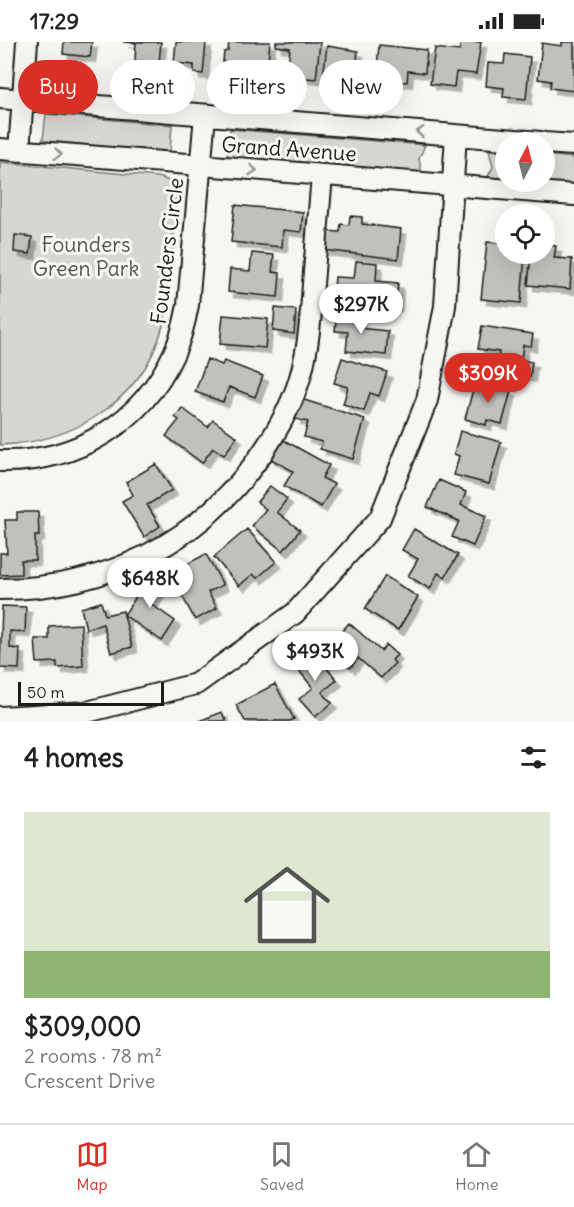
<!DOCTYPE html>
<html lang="en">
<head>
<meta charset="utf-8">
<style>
	body { margin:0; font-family:Delius,sans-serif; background:#f6f6f6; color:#222; height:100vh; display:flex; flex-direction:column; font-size:22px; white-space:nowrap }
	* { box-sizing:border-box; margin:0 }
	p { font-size:20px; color:#767676 }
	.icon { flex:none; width:33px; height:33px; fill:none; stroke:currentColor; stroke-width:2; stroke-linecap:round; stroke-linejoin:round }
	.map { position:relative; height:679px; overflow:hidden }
	.details { display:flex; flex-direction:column; background:#fff; flex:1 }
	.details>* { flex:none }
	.top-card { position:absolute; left:18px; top:18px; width:538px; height:54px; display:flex; gap:12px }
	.needle { width:39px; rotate:7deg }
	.controls { position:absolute; left:495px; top:90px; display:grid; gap:12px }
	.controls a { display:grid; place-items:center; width:60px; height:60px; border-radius:50%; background:#fff; box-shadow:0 6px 24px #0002; font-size:30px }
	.scale { position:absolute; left:18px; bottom:15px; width:146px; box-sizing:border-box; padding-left:6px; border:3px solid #1c1c1c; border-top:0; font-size:16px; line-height:21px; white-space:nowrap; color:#1c1c1c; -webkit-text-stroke:4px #f6f6f2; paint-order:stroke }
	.price { position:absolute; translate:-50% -51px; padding:0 14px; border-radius:21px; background:#fff; color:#222; font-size:20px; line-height:39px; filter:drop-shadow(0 2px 3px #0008) }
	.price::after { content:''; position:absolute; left:50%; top:36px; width:18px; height:14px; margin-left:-9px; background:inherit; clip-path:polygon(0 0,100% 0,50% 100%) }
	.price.on { background:#d93025; color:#fff }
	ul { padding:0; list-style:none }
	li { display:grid; align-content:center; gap:12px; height:318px; padding:0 24px }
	li span { display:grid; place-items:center; height:186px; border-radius:0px; color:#555 }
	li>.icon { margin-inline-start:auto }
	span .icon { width:108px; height:108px; fill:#fffc; stroke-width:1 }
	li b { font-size:26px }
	h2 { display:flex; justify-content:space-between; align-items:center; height:72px; padding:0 24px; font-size:26px }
	.pill { padding:0 21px; border-radius:27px; background:#fff; box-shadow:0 6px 24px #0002; font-size:21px; line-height:54px }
	.pill.on { background:#d93025; color:#fff }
	.status { display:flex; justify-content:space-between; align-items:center; height:42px; padding:0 30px; background:#fff; direction:ltr }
	.status svg { height:16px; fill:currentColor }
	.tabs { display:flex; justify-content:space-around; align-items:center; height:84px; border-top:2px solid #e0e0e0; background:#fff; font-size:16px; color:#767676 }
	.tabs a { display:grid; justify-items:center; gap:3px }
	.tabs .on { color:#d93025 }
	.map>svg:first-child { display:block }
	.green { fill:#d6d6d2; stroke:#797977; stroke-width:1.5 }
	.building { fill:#c0c0bd; stroke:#1c1c1c; stroke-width:1.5; filter:url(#shadow) }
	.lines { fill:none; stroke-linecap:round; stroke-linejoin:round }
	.minor-casing { stroke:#1c1c1c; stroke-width:24 }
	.minor { stroke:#f6f6f2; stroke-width:20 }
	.oneway { stroke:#949492 }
	.labels { text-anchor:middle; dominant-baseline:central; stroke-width:6; stroke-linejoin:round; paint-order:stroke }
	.street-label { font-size:21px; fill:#1c1c1c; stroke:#f6f6f2 }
	.park-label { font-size:21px; fill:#545453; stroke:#f6f6f2 }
</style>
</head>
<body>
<div class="status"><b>17:29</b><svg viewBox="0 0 49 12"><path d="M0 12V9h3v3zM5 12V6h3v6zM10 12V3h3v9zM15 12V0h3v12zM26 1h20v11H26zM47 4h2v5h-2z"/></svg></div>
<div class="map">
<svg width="574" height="679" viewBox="0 0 574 679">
	<defs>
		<filter id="shadow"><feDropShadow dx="5.5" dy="5.5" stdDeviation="0" flood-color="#0004"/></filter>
	</defs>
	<rect width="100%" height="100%" fill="#f6f6f2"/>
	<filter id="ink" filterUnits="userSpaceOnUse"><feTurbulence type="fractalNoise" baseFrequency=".0167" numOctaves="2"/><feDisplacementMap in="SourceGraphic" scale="12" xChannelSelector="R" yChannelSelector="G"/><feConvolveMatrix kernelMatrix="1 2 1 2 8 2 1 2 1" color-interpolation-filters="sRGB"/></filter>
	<g filter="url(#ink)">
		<path class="green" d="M46,72L172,83L170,110L44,99L43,97Z
			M230,87L425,103L419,117L422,132L227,115Z
			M489,108L505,110V138L487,136L493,125Z
			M545,113L574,116V144L526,140H544Z
			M0,120L157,135C168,137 173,140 177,151C173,189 173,234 166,270C151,353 80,400 0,403Z"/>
		<path class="building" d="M64,0H92L90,15L63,12Z
			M123,0H161L159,21L135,19L136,1Z
			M176,0H206L203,32L194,31V23L174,21Z
			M229,0H270L267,28L263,27L261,32L257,33L254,30V19H250L249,25L246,30L238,33L230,32L223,24V19L224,10L228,9Z
			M276,0H320L316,37L287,34L290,6L276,4Z
			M461,0H481L476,32L456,30L454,45L430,42L435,6L459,9Z
			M562,0H574V49L550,46L551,39L538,37L542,1L562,4Z
			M379,3L427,8L425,31L408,29L407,40L376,37Z
			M327,4L358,9L354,39L323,35Z
			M505,12L530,15L526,57L503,55L504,46L486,44L488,21L504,22Z
			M235,163L303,170L301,190L283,188L282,205L231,200Z
			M350,174L362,175V182L401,187L398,217L323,208L325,189L340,190L341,182L349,183Z
			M15,193L32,195L30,212L14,210Z
			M487,200L506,202V212H525L521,261L481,257Z
			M544,203L556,204L554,216L572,217L570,247L528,243L531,212H544Z
			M252,211L274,213L272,230L280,231L278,255L228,250L230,227L250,229Z
			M356,219L377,221L376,239L398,241L396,264L333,258L335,235L354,236Z
			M275,266L296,268L294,292L273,289Z
			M337,267L359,270L358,286L388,289L386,313L346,309L348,290L335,289Z
			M223,273L268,277L265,306L220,302Z
			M482,284L533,292L531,304L523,303L521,318L532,320L530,335L496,330L499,310L478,307Z
			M342,316L387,330L379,354L370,351L364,369L343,362L348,345L334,341Z
			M207,317L222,323L224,319L263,334L255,355L229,345L223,360L195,350Z
			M475,340L511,349L502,382L487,378L486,383L465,377Z
			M301,357L365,377L353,417L320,407L322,400L304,395L308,380L295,377Z
			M182,366L208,385L213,378L237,395L224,413L213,406L202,421L166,394L179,378L175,375Z
			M460,389L501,400L489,442L454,433L459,414L454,412Z
			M280,396L329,423L322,436L334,442L321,465L284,444L293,429L269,416Z
			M156,422L172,448L147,463L160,484L144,495L122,459L133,453L126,440Z
			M439,438L466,450L461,463L486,474L473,504L452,495L459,479L427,465Z
			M270,444L287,457L277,470L300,488L283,509L252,484L266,467L257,460Z
			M17,470H38L39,494H35V518H21V532L0,533V511H7L5,478H17Z
			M247,487L276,520L257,536L253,532L239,544L214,515Z
			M414,487L458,513L445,535L438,531L430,547L408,534L418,517L402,508Z
			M206,512L223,543L208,550L217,566L195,578L170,531Z
			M148,530L165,541L151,562L175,579L162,599L124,573L139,550L136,547Z
			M385,534L418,555L398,588L365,567Z
			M101,560L105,573L123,569L132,605L111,611L103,582L86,587L81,566Z
			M2,564L26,565L25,590L10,589V606L20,607L19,627L0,626Z
			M349,581L381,609L386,603L397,613L392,618L395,621L381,636L358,616L350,626L327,605Z
			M81,582L83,624L57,626V620L37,621L35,597H49V584Z
			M310,607L337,638L322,650L332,661L315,675L299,657L313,646L293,621Z
			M275,642L294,677L290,679H245L236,663Z
			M222,670L226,679H199Z"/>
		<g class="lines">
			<defs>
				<path id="minor" d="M0,56L541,100
					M544,101L574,103
					M0,107L574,153
					M19,109L27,0
					M0,419C76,421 142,381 174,311C181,296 185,279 188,263L205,73
					M0,547C107,547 199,501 261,413C278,388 293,362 301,332C309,303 311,272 313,242C316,205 319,169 322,133
					M0,675L87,670L196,642L295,571L380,476L427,358L445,264L456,93"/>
			</defs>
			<use href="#minor" class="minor-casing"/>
			<use href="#minor" class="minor"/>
		</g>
		<defs><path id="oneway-chevron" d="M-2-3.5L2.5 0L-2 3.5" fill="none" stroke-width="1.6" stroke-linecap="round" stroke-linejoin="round" transform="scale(1.5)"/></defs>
		<g class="oneway">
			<use href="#oneway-chevron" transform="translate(420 90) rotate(-175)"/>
			<use href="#oneway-chevron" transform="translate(58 112) rotate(5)"/>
			<use href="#oneway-chevron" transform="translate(253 128) rotate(4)"/>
		</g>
	</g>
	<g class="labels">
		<g class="street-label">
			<text transform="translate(289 107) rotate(4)">Grand Avenue</text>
			<text transform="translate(167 209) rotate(-83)">Founders Circle</text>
		</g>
		<g class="park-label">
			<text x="86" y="202">Founders<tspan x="86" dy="24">Green Park</tspan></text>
		</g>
	</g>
</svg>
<div class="controls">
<a><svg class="needle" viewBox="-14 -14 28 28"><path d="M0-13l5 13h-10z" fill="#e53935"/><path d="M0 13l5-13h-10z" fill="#767676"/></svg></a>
<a><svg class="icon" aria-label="locate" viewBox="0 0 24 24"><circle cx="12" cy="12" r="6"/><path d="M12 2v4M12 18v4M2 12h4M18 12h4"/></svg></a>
</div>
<div class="scale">50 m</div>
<b class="price" style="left:361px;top:293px">$297K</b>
<b class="price on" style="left:488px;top:362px">$309K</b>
<b class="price" style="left:150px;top:567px">$648K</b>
<b class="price" style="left:315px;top:640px">$493K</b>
<div class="top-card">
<a class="pill on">Buy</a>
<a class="pill">Rent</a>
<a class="pill">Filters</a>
<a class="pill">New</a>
</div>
</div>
<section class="details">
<h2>4 homes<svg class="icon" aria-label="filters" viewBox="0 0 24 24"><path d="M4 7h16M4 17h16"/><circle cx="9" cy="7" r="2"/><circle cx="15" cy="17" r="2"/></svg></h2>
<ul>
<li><span style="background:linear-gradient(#dfe7d0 75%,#8fb573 0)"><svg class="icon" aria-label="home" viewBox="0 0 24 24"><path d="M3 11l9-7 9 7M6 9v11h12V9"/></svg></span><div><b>$309,000</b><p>2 rooms · 78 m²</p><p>Crescent Drive</p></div></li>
</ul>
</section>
<nav class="tabs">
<a class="on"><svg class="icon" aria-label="map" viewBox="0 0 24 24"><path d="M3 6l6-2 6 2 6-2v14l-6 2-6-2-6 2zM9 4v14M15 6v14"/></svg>Map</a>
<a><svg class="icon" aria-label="saved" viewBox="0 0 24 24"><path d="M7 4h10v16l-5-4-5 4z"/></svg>Saved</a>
<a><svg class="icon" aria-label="home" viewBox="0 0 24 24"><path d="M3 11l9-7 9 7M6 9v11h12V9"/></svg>Home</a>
</nav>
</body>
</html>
